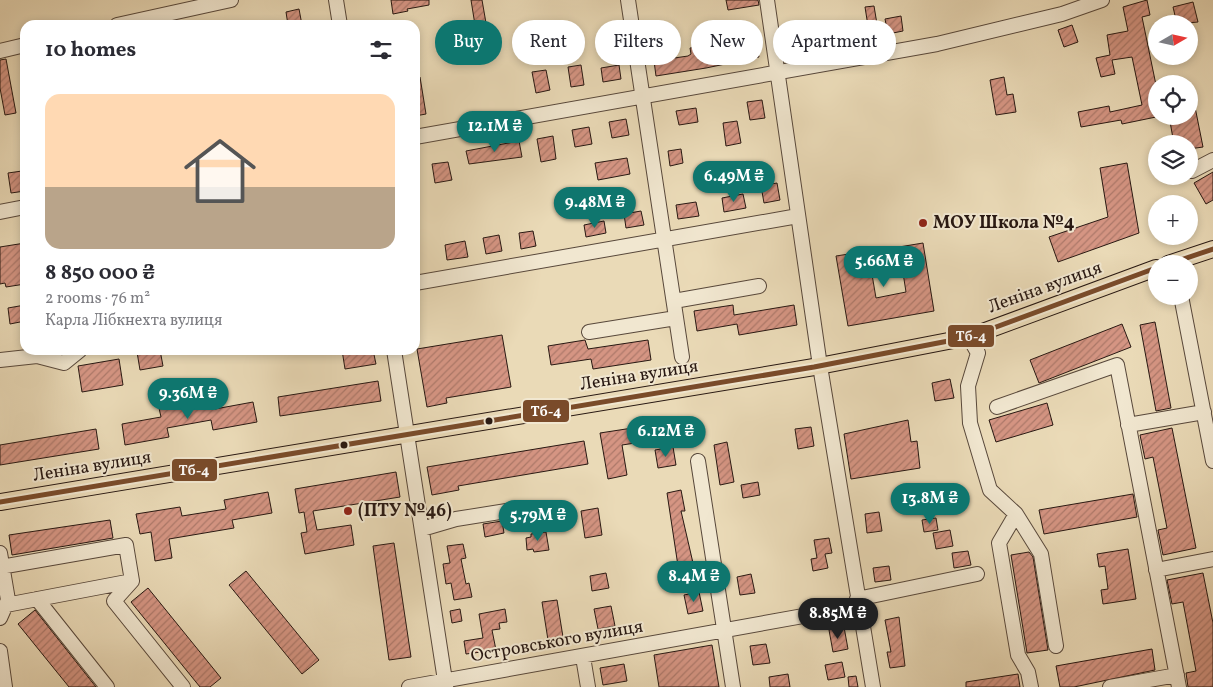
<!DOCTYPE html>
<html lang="en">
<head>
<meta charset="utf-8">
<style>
	body { margin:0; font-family:Vollkorn,serif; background:#f7f7f7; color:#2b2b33; height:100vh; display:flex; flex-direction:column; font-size:19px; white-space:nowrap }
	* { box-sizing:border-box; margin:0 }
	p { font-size:16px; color:#7c7c81 }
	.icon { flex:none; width:28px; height:28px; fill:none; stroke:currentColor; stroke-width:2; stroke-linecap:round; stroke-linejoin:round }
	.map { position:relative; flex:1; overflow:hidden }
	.details { position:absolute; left:20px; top:20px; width:400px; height:335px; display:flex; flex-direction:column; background:#fff; border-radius:15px; box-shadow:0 2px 8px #0003 }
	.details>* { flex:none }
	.hud { position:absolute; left:435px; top:20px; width:475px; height:45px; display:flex; gap:10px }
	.needle { width:32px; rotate:81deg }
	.buttons { position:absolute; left:1148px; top:15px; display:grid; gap:10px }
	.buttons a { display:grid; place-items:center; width:50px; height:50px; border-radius:50%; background:#fff; box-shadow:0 2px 8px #0003; font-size:25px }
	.price { position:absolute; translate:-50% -42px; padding:0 11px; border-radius:18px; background:#0f766e; color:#fff; font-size:16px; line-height:32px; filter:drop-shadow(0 1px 2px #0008) }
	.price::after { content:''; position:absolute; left:50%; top:30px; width:15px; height:11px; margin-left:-8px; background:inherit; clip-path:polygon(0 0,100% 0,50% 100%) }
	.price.on { background:#222; color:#fff }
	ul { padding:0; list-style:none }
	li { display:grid; align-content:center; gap:10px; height:265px; padding:0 25px }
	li+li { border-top:1px solid #e1e1e2 }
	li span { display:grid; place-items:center; height:155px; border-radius:15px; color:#555 }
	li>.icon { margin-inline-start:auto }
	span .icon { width:90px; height:90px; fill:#fffc; stroke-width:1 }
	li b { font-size:21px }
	h2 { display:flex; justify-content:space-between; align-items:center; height:60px; padding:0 25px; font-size:21px }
	.tag { padding:0 18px; border-radius:22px; background:#fff; box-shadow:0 2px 8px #0003; font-size:18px; line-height:45px }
	.tag.on { background:#0f766e; color:#fff }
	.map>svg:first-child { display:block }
	.building { fill:url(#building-hatch); stroke:#281812 }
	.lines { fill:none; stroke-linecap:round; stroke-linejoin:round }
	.minor-casing { stroke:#58483b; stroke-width:16 }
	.major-casing { stroke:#281812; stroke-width:18 }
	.minor { stroke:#f1e7d0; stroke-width:14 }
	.major { stroke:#eadab7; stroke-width:16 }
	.bus-1-casing { stroke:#f1e7d0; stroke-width:9 }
	.bus-1 { stroke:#7a4b2a; stroke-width:5 }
	.poi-dot { fill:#8f2418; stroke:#f1e7d0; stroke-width:2 }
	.bus-dot { fill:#281812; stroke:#f1e7d0; stroke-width:2 }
	.labels { text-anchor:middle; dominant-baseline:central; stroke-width:4; stroke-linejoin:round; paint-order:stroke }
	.poi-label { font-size:18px; font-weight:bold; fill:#281812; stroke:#f1e7d0; text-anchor:start }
	.street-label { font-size:18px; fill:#281812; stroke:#f1e7d0 }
	.line-badge { stroke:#f1e7d0; stroke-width:2 }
	.badge-label { font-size:14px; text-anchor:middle; font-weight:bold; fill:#fff }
</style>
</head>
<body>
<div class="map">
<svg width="1213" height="687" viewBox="0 0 1213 687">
	<defs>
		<pattern id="building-hatch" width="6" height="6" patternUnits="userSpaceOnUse" patternTransform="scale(1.25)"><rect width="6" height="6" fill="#d59583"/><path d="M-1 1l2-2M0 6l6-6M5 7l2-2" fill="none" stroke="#ad796a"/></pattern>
	</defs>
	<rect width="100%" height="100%" fill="#eadab7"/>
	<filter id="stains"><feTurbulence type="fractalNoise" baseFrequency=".004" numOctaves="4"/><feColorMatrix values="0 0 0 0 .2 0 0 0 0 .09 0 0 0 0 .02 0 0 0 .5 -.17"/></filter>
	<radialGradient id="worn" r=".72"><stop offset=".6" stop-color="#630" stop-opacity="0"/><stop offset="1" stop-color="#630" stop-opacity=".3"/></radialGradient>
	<path class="building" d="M391,0H429V5L407,9L408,11L393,14Z
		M471,0H482L486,23L475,25Z
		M726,0H758L759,5L728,10Z
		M1147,0L1150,15L1142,17L1156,85V117L1122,124L1121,120L1081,127L1078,112L1109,106L1110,112L1142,105L1132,57L1112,60L1115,74L1101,77L1096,58L1110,55L1107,35L1128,31L1123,7Z
		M1193,2L1198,22L1177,24L1173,7Z
		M874,6L877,24L868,26L865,7Z
		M299,9L302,25H288L286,12Z
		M901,16L903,31L888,34L885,19Z
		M865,23L868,38L853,41L850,25Z
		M1072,25L1078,42L1064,47L1058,30Z
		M811,33L813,47L798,50L795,35Z
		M756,44L759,57L706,68L656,76L654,61L688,56L691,54L690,48L703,46L704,52Z
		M6,59L16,113L5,115L0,88V60Z
		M581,65L584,85L571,87L568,67Z
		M619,65L621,79L603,82L601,68Z
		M546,70L550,90L536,93L532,72Z
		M415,77H420L426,114L415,116Z
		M1004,77L1007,95L1013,94L1016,112L996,115L990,80Z
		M1193,97L1203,147L1189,149V144H1174L1169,116H1189V98Z
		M762,100L765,118L750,120L747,102Z
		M696,108L698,122L679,125L676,111Z
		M626,119L629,135L612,138L609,122Z
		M737,121L741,143L726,146L723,123Z
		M589,127L592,144L575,147L572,130Z
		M553,136L556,159L541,162L537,139Z
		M519,141L522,157L469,164L466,151Z
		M681,149L683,163L670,166L668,151Z
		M627,158L630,174L598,180L595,163Z
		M448,162L452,180L435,183L432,164Z
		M1127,163L1139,233L1058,262L1049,237L1108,217L1100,168Z
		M22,171L25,191L11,193L8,173Z
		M1213,172V200L1206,204L1194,183Z
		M777,183L780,200L764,203L761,186Z
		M743,194L746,208L724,212L722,198Z
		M696,202L699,216L678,219L676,205Z
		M641,211L644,225L626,228L624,214Z
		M604,221L606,233L586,237L584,225Z
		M533,231L536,246L521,249L519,233Z
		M499,235L502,251L486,254L483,238Z
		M465,241L468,257L447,260L445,245Z
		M25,243V284L6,287L5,283L0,284V247Z
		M923,243L934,311L848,326L836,256L868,251L876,298L906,292L899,247Z
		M25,305V321L10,324L8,308Z
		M733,305L734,315L794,305L797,325L739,335L737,324L697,331L694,311Z
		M1155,322L1171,408L1156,411L1140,325Z
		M1122,324L1131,347L1039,383L1030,360Z
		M502,335L511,387L446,398L447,403L427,407L417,349Z
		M585,340L588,349L648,340L651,360L593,369L591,359L551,365L548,346Z
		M146,350H160L163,366L140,370L137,352Z
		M342,350H373L376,364L345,369Z
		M119,359L123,385L82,392L78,366Z
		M950,379L954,398L935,401L932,383Z
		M378,381L381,401L280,416L278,397Z
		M213,399L215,409L253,402L257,422L213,430L211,420L167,428L169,437L125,445L122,424L161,417L159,408Z
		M1047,403L1053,425L996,442L989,420Z
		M908,420L911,442L917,441L920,468L851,479L844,434Z
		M639,427L642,442L622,445L627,475L608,479L600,433Z
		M811,427L814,446L798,449L795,429Z
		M1172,428L1196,548L1163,555L1158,530L1167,528L1153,457L1145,459L1140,435Z
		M96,429L99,449L0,465V445Z
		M584,441L588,464L458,486L459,490L432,495L427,467Z
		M727,442L734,482L720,485L714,445Z
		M673,447L676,465L658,468L655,450Z
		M396,472L400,497L313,511L317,530L351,525L354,545L305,554L301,533L307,532L304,512L299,513L295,489Z
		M758,482L760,495L743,498L741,485Z
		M681,490L685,511H681L693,563L678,566L667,493Z
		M268,492L272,513L232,520L234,528L169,539L172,558L155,561L151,532L140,534L136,514L180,507L182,516L226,509L224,500Z
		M1133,494L1137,517L1044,534L1039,510Z
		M598,508L602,535L585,538L581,511Z
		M879,512L882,531L867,533L865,514Z
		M936,518L938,530L924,532L922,520Z
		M110,520L113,538L12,555L9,535Z
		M502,521L504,533L485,537L483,524Z
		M950,530L953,546L936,549L933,533Z
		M546,532L549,550L534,552L533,549L527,550L526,538L531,537V534Z
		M829,538L832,553L825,554L828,568L813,571L811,559L817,558L814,540Z
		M394,543L411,657L389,660L373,546Z
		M463,544L466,558L461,559L466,584L469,583L472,597L454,600L451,583L446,584L443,564L450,563L447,546Z
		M1128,549L1136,599L1103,604L1101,590L1108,589L1105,566L1099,567L1097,554Z
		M968,551L971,565L954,568L952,553Z
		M1029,552L1033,557L1048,650L1027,653L1011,555Z
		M889,566L891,580L875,582L873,568Z
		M246,571L319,660L302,674L229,585Z
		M606,573L609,588L592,591L590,576Z
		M1203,573L1213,623V687H1188L1186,673L1196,671L1183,602L1172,604L1167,580Z
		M751,574L755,593L740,595L737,577Z
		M148,588L221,678L210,687H200L131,602Z
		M699,592L703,611L688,614L684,595Z
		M557,600L563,637L548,640L542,602Z
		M611,606L615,626L598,629L594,609Z
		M460,609L462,621L452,623L450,611Z
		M505,609L507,622L499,623L500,629L492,630L496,650L466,654L464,641L483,638L479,614Z
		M35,610L96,687H69L18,624Z
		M899,617L905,666L890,668L887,652H891L885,620Z
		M844,627L848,649L833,652L829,630Z
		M766,644L770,663L753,665L750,646Z
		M712,645L719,687H659L654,655Z
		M1152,649L1155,670L1074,687H1060L1056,666Z
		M842,662L845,677L828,680L825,665Z
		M624,664L627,681L603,685L600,668Z
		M788,674L790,687H770L769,677Z
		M1018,674L1020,687H966V682Z
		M856,676L858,687H849L848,677Z"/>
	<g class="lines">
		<defs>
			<path id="minor" d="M336,0L340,25
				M628,0L682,357
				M767,0L820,366L873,687
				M117,25L231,0
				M0,51L25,45
				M415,137L937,44L1062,14L1102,0
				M1192,171L1213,160
				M0,212L25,207
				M415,283L798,216
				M1181,296L1213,461
				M674,301L759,286
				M589,332L676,318
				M969,337L978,353L968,386L970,423L990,490L1016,514L1041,554L1056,646
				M394,350L446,687
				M0,360L37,356L64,363L80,350
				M997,407L1117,365L1179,687
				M1128,425L1204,412
				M698,461L733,687
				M1016,514L999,543L1018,655L1028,672L1031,687
				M422,529L456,519L525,508
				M0,553L8,600L0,618
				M0,567L126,545L132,581L114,601L183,687
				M1156,570L1213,559
				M37,599L107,687
				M857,599L977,574
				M6,605L132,581
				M0,651L5,687
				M583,657L588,687
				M409,687L859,606
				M1110,687L1177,675"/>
			<path id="major" d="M1168,264L1213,249
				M0,502L814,367L969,337L1156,268"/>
		</defs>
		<use href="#minor" class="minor-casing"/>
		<use href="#major" class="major-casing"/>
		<use href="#minor" class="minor"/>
		<use href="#major" class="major"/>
		<defs>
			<path id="bus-1" d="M1169,264L1213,249
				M0,502L814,367L969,337L1156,268"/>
		</defs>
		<use href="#bus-1" class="bus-1-casing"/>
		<use href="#bus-1" class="bus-1"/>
	</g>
	<g class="poi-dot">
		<circle cx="923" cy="223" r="5"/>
		<circle cx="348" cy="511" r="5"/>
	</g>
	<g class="bus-dot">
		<circle cx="489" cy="421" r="4.5"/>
		<circle cx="344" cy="445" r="4.5"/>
	</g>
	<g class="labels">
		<g class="poi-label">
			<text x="933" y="223">МОУ Школа №4</text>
			<text x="358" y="511">(ПТУ №46)</text>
		</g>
		<g class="street-label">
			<text transform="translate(1045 288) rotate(-20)">Леніна вулиця</text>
			<text transform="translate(639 376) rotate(-9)">Леніна вулиця</text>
			<text transform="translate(92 467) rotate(-9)">Леніна вулиця</text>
			<text transform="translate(557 642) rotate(-10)">Островського вулиця</text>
		</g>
	</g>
	<g class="line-badge">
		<rect x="947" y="324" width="48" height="24" rx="5" fill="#7a4b2a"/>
		<rect x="522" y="399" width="48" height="24" rx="5" fill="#7a4b2a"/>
		<rect x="171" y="458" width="47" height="24" rx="5" fill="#7a4b2a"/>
	</g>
	<g class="badge-label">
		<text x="971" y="341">Тб-4</text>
		<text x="546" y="416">Тб-4</text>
		<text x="194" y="475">Тб-4</text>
	</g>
	<rect width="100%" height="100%" filter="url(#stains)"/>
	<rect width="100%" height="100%" fill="url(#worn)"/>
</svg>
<div class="buttons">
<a><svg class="needle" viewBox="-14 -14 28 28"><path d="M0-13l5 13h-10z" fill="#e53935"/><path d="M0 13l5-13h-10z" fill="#7c7c81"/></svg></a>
<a><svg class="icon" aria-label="locate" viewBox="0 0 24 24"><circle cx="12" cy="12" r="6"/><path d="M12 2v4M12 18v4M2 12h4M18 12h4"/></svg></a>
<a><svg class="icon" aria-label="layers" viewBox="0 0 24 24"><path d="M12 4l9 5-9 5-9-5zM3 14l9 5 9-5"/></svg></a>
<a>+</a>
<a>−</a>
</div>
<b class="price" style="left:495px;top:153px">12.1M ₴</b>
<b class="price" style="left:734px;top:203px">6.49M ₴</b>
<b class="price" style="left:595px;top:229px">9.48M ₴</b>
<b class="price" style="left:884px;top:288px">5.66M ₴</b>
<b class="price" style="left:188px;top:420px">9.36M ₴</b>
<b class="price" style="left:666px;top:458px">6.12M ₴</b>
<b class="price" style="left:930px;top:525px">13.8M ₴</b>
<b class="price" style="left:538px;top:542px">5.79M ₴</b>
<b class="price" style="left:694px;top:603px">8.4M ₴</b>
<b class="price on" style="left:838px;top:640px">8.85M ₴</b>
<div class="hud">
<a class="tag on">Buy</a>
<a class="tag">Rent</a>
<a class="tag">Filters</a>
<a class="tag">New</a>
<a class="tag">Apartment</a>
</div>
<section class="details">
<h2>10 homes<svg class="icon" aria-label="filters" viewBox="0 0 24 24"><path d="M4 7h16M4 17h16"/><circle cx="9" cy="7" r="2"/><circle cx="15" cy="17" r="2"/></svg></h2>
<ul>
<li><span style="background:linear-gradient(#ffd9b3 60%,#b9a48a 0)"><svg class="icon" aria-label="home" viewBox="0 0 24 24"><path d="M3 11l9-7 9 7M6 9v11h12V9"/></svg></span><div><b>8 850 000 ₴</b><p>2 rooms · 76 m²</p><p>Карла Лібкнехта вулиця</p></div></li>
</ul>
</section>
</div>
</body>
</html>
